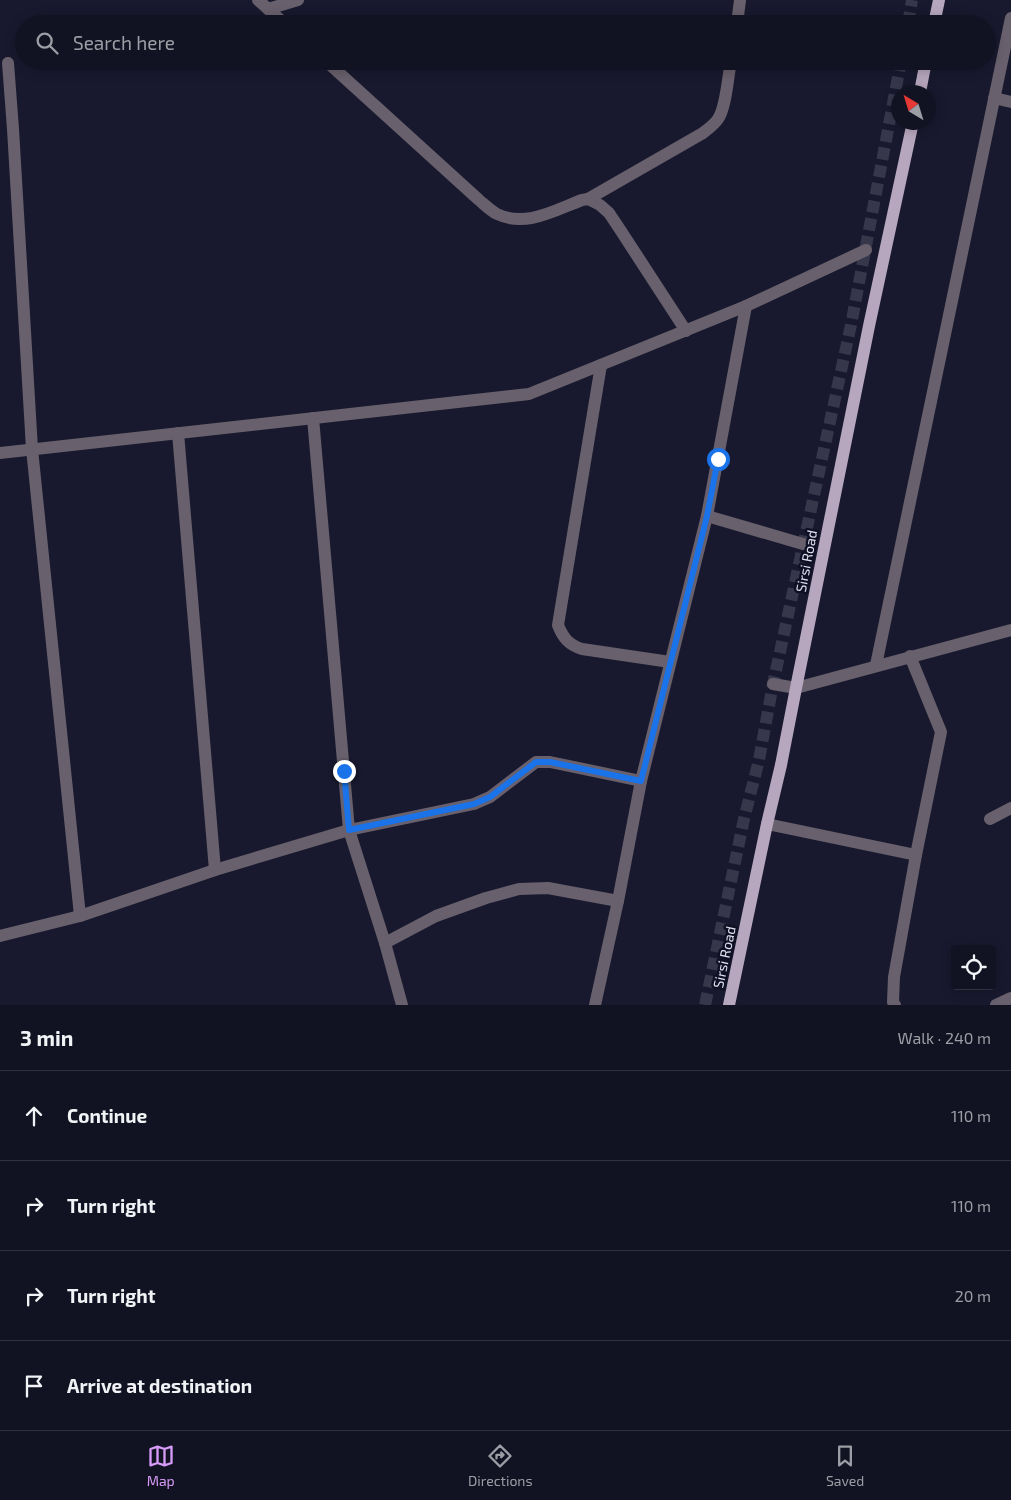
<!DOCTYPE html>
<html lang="en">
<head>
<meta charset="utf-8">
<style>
  :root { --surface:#121322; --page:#1f202f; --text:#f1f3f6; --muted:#9c9ea5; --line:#313240; --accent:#d79bf9 }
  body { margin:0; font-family:"Exo 2",sans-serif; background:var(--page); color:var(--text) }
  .controls { position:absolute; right:15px; bottom:15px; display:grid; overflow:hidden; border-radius:5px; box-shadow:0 2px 12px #0003 }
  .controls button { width:45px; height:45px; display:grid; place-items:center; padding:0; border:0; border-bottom:1px solid var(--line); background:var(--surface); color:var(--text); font:25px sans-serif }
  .compass { position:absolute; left:891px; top:85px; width:45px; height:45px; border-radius:50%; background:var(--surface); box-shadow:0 2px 12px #0003; rotate:322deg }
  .stop { position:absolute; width:15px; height:15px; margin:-11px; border:4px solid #1a73e8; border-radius:50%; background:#fff }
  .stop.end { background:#1a73e8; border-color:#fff; box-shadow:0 1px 5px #0008 }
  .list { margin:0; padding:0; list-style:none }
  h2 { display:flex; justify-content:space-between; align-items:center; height:65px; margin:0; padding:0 20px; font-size:21px }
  h2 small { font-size:16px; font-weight:400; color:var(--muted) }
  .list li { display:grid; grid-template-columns:32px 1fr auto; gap:15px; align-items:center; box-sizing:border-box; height:90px; padding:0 20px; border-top:1px solid var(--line) }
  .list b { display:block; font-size:19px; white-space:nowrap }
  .list em { font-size:16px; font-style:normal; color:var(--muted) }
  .icon { flex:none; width:28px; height:28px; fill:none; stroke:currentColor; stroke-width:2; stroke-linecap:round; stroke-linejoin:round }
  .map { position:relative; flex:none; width:1011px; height:1005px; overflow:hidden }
  .search { position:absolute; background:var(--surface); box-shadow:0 2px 12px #0003; left:15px; right:15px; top:15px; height:55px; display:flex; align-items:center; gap:12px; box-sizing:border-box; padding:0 18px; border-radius:28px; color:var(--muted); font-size:19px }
  .sheet { height:425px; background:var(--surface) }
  nav { display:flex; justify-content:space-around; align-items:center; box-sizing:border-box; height:70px; border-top:1px solid var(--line); background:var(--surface); font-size:14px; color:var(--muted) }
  nav a { display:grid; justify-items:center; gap:2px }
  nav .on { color:var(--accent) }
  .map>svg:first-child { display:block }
</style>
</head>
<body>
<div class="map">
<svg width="1011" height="1005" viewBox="0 0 1011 1005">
  <rect width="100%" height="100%" fill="#18192e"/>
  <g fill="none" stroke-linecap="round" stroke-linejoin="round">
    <g stroke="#36374b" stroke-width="12" stroke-dasharray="12 6" stroke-linecap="butt">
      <polyline points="908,24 912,0"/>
      <polyline points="705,1005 744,819 759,760 773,684 851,325 901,61"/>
    </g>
    <g stroke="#68606c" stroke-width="12">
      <polyline points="258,0 285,24"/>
      <polyline points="268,9 298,0"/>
      <polyline points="737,24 740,0"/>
      <path d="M326,61l153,139c6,5 12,11 18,14 29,14 58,-4 85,-14l6,-1 12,6 9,8 12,18 65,100"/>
      <polyline points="8,63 13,129 32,449 80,916"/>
      <polyline points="994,98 1011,102"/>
      <path d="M588,199l115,-66c5,-4 11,-8 15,-14 8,-11 10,-43 13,-58"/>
      <path d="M601,365l-43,260c5,13 11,20 24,24l88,13"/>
      <polyline points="313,418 349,830 385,943 402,1005"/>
      <polyline points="178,433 215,870"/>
      <polyline points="0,453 529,394 746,306 866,250"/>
      <polyline points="707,516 803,544"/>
      <polyline points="876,665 1011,18"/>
      <polyline points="773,684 796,688 1011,630"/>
      <polyline points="990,819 1011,808"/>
      <polyline points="767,824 916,855 941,732 910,656"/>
      <polyline points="0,936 80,916 215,870 349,830 474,804 490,797 536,762 550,762 641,781"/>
      <polyline points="385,943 436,916 486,898 519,889 548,888 618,901"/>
      <polyline points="595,1005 618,901 641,781 707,516 746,306"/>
      <polyline points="895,1005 893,1002 894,977 916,855"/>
      <polyline points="996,1005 1011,998"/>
    </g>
    <g stroke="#b7a7be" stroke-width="12">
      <polyline points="934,24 939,0"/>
      <polyline points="920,92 926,61"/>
      <polyline points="729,1005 767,824 781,765 796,688 869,326 913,122"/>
    </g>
  </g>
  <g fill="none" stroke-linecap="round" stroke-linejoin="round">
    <polyline stroke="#1a73e8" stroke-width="6" points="344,771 349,830 474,804 490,797 536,762 550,762 641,781 707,516 718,459"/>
  </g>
  <g text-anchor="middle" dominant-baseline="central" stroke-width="5" stroke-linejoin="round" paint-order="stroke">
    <g font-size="14" fill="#dee0ee" stroke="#0f1024">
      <text transform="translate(806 561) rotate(-79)">Sirsi Road</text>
      <text transform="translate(724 957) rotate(-78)">Sirsi Road</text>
    </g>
  </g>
</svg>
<div class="controls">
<button><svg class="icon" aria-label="locate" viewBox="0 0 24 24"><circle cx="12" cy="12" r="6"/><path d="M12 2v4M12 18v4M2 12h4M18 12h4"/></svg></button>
</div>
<svg class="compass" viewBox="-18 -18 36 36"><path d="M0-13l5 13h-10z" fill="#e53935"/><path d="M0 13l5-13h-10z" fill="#9c9ea5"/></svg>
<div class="stop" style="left:718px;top:459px"></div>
<div class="stop end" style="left:344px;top:771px"></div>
<div class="search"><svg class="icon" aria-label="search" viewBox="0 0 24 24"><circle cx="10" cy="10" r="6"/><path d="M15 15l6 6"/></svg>Search here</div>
</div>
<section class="sheet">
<h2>3 min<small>Walk · 240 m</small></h2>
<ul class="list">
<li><svg class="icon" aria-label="ahead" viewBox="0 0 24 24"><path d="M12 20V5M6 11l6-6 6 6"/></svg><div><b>Continue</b></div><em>110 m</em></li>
<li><svg class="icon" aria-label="right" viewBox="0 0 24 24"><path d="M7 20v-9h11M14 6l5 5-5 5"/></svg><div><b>Turn right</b></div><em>110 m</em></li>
<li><svg class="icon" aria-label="right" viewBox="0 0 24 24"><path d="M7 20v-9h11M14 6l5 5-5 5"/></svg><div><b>Turn right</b></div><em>20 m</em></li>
<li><svg class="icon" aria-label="arrive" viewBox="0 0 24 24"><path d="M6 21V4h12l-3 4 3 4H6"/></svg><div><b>Arrive at destination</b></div></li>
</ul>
</section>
<nav>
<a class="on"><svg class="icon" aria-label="map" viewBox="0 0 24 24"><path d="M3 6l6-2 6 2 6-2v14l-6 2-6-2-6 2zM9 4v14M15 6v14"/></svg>Map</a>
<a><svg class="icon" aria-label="directions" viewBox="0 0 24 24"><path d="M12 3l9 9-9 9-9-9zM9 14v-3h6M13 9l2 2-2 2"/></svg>Directions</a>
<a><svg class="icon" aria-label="saved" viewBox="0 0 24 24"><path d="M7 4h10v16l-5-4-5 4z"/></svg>Saved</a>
</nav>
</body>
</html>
